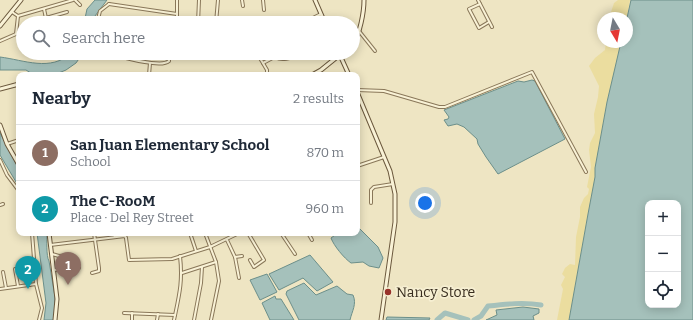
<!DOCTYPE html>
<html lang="en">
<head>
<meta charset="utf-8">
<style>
  :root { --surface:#fff; --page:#f6f6f7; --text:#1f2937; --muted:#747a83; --line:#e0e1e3; --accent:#983229 }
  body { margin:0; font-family:Bitter,serif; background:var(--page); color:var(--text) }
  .controls { position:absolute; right:12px; bottom:12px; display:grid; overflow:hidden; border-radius:8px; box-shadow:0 2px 10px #0003 }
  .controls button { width:36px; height:36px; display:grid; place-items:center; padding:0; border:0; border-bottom:1px solid var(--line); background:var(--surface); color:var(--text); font:20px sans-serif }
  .compass { position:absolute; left:597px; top:12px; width:36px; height:36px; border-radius:50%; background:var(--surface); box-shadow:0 2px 10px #0003; rotate:170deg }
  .you { position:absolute; left:425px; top:203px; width:14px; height:14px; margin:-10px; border:3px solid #fff; border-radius:50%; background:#1a73e8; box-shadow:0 0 0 6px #1a73e833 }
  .badge { display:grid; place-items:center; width:26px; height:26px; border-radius:50%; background:var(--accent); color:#fff; font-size:13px; font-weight:700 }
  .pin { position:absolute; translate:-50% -33px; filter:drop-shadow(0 1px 2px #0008) }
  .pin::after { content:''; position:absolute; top:21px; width:14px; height:12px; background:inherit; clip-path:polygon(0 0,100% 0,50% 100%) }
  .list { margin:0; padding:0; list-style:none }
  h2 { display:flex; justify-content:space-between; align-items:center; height:52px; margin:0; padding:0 16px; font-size:17px }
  h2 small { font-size:13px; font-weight:400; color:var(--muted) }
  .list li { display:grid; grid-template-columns:26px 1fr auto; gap:12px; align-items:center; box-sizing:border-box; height:56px; padding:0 16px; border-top:1px solid var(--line) }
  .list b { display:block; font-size:15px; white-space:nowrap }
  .list p { margin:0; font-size:13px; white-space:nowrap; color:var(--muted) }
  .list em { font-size:13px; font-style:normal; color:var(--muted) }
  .icon { flex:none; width:22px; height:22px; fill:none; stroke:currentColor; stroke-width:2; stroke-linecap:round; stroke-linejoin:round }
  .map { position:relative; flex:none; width:693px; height:320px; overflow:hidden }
  .search { position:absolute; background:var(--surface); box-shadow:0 2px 10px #0003; left:16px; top:16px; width:344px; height:44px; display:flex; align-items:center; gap:10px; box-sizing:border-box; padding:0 14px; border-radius:22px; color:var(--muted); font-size:15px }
  .panel { position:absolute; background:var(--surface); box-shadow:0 2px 10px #0003; left:16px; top:72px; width:344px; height:164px; border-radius:8px }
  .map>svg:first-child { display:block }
</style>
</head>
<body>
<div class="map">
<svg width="693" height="320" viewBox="0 0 693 320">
  <rect width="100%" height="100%" fill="#eee5c3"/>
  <g fill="#ebdd9f">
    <polygon points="618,0 630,0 627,18 609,18 614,3"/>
    <polygon points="606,42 621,42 607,102 595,168 595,177 588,214 569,320 557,320 563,289 561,285 565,277 562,274 565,268 570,264 575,265 576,237 580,217 580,207 584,198 588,194 589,189 587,187 591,167 589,150 590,143 595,133 594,114 598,97 599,86 589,66 595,58 605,50"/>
  </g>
  <g fill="#a5c1bb" stroke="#6c8f8a" fill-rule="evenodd">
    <polygon points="95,0 107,0 95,16 94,23 84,23 87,9"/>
    <path d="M631,0h62v320h-124l19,-106 7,-37v-9l12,-66 14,-60h6v-24zM648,203h30v102h-30z"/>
    <path d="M71,53h12l-7,10 -10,7 -10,4 -22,1 -8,-5h-26v-13c24,3 51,15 71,-4z"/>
    <polygon points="532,80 535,81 565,139 498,174 486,157 478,144 477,139 464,127 457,124 448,126 444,120 448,119 449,117 444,110 518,81 524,82"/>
    <polygon points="0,133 19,169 19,187 0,155"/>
    <path d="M357,226l21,21 5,11 -4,10 -10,-2 -6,-4 -12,1c-7,-5 -17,-17 -20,-25l7,-5h19z"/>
    <path d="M37,233h10c0,7 -1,23 2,28l6,36 -1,23h-10l2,-17z"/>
    <polygon points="310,255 333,282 317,291 303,278 279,290 269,274"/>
    <polygon points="267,274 277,292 260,300 250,280"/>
    <path d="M304,283l12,12 21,-9 10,8 6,1c4,9 -1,16 -3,25h-51l-13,-26 1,-3z"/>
    <polygon points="275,296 276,299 281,299 294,320 270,320 262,303"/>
    <polygon points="523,307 539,309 539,313 533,316 534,320 486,320 497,315 496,310"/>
    <polygon points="387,317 430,318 429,320 386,320"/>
  </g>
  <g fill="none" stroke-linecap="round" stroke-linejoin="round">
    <g stroke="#a5c1bb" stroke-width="5">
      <polyline points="437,320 445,313 468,320"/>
      <path d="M474,320l7,-4 7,-10c18,-2 36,-4 53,-1"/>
    </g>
    <defs>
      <g id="street">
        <polyline points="75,0 80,5"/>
        <polyline points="242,0 243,6"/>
        <polyline points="263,0 264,10"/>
        <polyline points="478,0 492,27"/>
        <polyline points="109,4 177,14"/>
        <polyline points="480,4 469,9 479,28 489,22"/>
        <polyline points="44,9 47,23"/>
        <polyline points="12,12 18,16 73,0"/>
        <polyline points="46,18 67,12"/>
        <polyline points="97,23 100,11 109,4"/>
        <polyline points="177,23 177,0"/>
        <polyline points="198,23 199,0"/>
        <polyline points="216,23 218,0"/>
        <polyline points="237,23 239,20 261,20 264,23"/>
        <polyline points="303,23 321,14"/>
        <polyline points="359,31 375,51"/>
        <polyline points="0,41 16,34 18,16"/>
        <polyline points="64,53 64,55"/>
        <path d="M107,53c12,3 54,16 62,8v-8"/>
        <polyline points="257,53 267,70 267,75"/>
        <path d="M275,57c7,4 16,2 22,-4"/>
        <polyline points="263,63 282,53"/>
        <polyline points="149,75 150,63"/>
        <polyline points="357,90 384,91 439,107 445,107 532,72 586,172"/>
        <polyline points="7,144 19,140"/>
        <polyline points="0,160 7,175 19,191"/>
        <polyline points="357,161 358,165"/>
        <polyline points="357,166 384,157"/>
        <polyline points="371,203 371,190 374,187 393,184"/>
        <polyline points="0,205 3,204"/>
        <polyline points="32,233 36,284 42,308 39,320"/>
        <polyline points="114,233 115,237"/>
        <polyline points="190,233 196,251"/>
        <polyline points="205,233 216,262 219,281 211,320"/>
        <polyline points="248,233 264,260 254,267 250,260"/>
        <polyline points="281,233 295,254"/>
        <polyline points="308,233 312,240"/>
        <polyline points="227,240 235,257 239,278"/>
        <polyline points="50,245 125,236 126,238 129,260 172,259 210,247 239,233"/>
        <polyline points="52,254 59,256 69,255"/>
        <polyline points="235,257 242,256"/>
        <polyline points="26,266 30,285"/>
        <polyline points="15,269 18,286"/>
        <polyline points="53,270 79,268"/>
        <polyline points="3,272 6,288"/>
        <polyline points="92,273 99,271 99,268 94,233"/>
        <polyline points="182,273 216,262"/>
        <polyline points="0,289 36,284"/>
        <polyline points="124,313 175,315"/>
        <polyline points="132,320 132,313"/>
        <polyline points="157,320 158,314"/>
        <path d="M174,320c5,-24 9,-38 6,-64"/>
        <polyline points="194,320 201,283 202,267"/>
      </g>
      <g id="secondary">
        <polyline points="315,0 325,23"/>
        <polyline points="0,26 21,0"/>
        <path d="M353,44c7,-10 11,-32 11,-44"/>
        <polyline points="339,53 349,75"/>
        <polyline points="312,75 321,70 342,53"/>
        <polyline points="0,89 19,84"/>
        <polyline points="357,92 390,171 395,194 395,222 381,320"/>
        <polyline points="0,125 7,144 19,165"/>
        <polyline points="49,233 57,299 55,320"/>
      </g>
    </defs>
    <use href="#street" stroke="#897759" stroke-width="4"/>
    <use href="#secondary" stroke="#6b583d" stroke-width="5"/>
    <use href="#street" stroke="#f9f2d6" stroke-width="2"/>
    <use href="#secondary" stroke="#f9f2d6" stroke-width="3"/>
  </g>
  <circle fill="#983229" stroke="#f6efd2" stroke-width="1.5" cx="388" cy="292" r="4"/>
  <g text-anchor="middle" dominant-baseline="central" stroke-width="3.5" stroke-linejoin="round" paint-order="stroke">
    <g font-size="14" fill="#382d1e" stroke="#f6efd2" text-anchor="start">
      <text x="396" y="292">Nancy Store</text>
    </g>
  </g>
</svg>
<div class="controls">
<button>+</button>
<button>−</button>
<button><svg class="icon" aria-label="locate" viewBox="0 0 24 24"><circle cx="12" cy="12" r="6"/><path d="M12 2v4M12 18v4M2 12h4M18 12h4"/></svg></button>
</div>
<svg class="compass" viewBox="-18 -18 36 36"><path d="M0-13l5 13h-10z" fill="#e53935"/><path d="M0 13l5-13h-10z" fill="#747a83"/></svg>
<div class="you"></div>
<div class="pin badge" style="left:68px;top:285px;background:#8d6e63">1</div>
<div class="pin badge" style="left:28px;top:289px;background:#0f9aa8">2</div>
<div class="search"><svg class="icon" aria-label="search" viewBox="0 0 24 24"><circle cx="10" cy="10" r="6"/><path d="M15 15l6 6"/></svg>Search here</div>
<section class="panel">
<h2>Nearby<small>2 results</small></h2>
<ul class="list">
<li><span class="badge" style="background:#8d6e63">1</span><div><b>San Juan Elementary School</b><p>School</p></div><em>870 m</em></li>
<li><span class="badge" style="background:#0f9aa8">2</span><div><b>The C-RooM</b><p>Place · Del Rey Street</p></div><em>960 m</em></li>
</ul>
</section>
</div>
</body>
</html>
